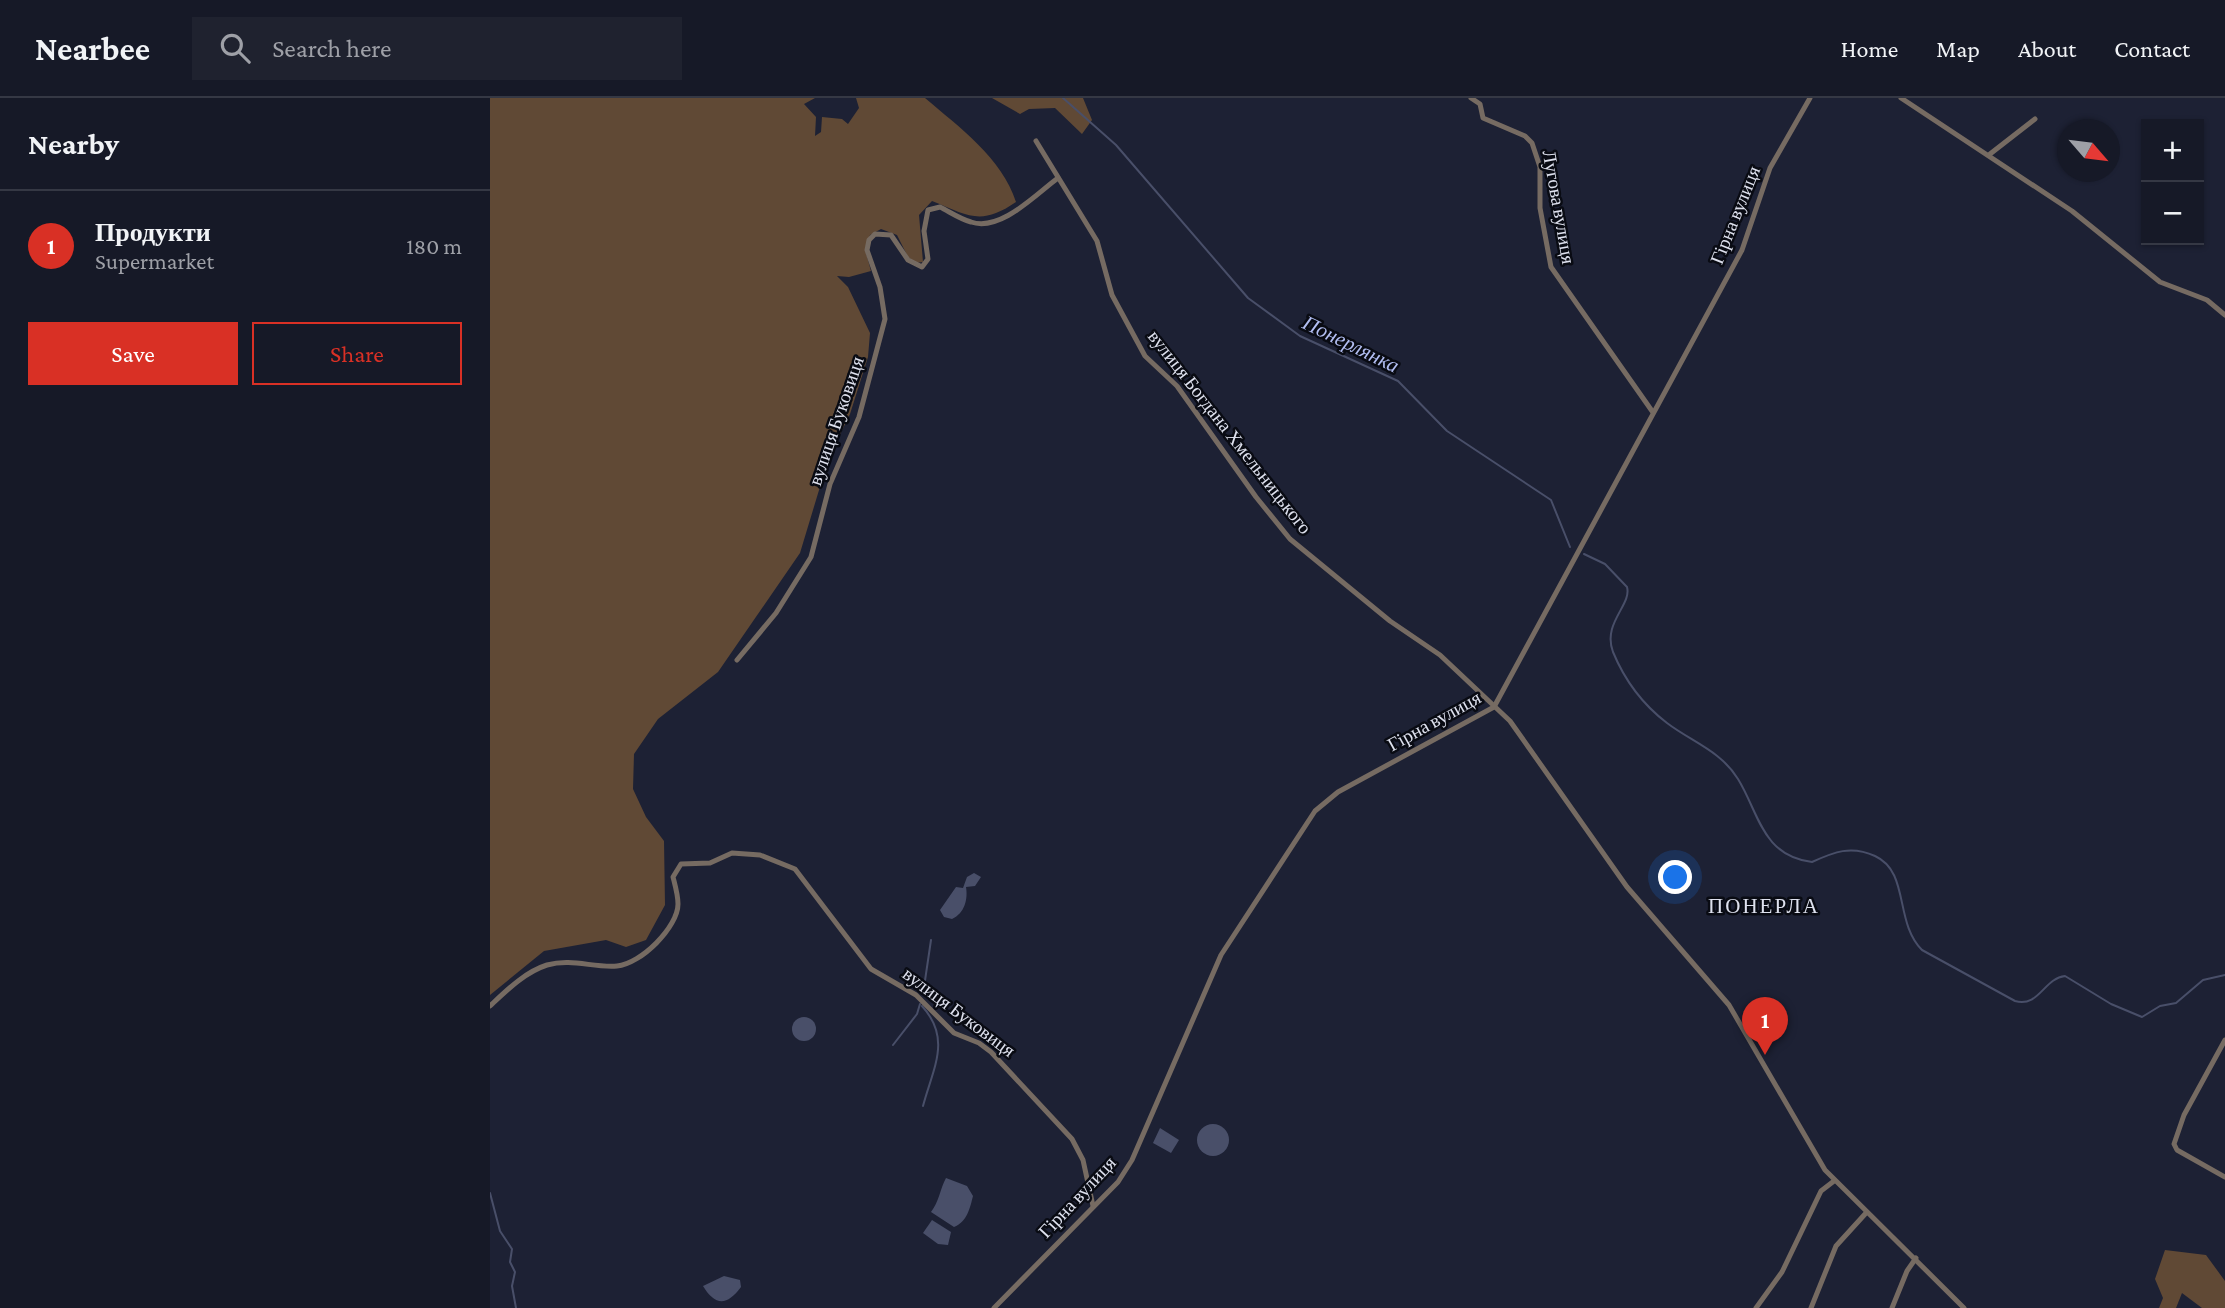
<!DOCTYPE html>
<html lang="en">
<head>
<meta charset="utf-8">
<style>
  :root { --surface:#161927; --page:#1f222f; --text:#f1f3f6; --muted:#9ea0a7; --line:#353844; --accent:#d93025 }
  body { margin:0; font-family:"Crimson Pro",serif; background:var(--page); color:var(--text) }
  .controls { position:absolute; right:21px; top:21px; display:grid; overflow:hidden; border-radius:0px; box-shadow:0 2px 5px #0004 }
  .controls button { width:63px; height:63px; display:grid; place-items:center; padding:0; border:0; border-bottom:2px solid var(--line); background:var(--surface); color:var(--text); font:35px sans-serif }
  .compass { position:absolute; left:1567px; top:21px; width:63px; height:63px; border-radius:50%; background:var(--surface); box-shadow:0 2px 5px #0004; rotate:118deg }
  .you { position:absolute; left:1186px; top:780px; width:24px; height:24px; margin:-18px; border:5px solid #fff; border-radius:50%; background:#1a73e8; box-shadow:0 0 0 10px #1a73e833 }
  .badge { display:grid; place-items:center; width:46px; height:46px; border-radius:50%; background:var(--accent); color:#fff; font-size:23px; font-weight:700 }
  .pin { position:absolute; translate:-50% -58px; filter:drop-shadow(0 2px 4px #0008) }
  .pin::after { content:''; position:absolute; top:37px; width:24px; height:21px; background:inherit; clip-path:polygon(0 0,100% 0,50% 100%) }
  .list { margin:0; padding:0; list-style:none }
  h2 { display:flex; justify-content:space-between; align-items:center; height:91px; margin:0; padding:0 28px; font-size:30px }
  h2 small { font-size:23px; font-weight:400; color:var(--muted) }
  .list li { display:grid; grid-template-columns:46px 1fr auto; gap:21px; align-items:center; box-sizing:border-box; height:112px; padding:0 28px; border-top:2px solid var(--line) }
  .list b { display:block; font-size:26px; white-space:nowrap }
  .list p { margin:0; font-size:23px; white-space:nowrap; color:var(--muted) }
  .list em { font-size:23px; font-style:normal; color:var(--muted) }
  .actions { display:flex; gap:14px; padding:21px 28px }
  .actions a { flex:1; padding:16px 0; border:2px solid var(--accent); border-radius:0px; text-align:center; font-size:24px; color:var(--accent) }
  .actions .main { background:var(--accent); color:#fff }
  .icon { flex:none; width:38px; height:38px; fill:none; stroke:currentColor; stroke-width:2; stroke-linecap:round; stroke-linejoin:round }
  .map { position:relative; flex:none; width:1735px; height:1210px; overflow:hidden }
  header { display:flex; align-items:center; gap:42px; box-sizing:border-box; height:98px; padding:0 35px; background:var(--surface); border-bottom:2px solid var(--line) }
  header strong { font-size:33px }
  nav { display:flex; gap:38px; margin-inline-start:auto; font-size:24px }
  .search { width:490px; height:63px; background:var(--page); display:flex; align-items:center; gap:18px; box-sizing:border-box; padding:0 24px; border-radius:0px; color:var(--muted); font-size:26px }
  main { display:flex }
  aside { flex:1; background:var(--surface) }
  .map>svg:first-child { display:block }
</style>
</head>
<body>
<header>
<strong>Nearbee</strong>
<div class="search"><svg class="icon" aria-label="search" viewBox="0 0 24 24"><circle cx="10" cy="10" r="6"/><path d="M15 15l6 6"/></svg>Search here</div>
<nav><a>Home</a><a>Map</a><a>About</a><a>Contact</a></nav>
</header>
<main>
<aside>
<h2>Nearby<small></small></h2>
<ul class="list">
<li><span class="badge">1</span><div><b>Продукти</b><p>Supermarket</p></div><em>180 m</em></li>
</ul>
<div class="actions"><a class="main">Save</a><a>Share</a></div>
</aside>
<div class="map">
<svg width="1735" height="1210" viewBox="0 0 1735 1210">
  <rect width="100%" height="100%" fill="#1d2134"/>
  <g fill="#604935">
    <path d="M0,0h325l-11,6 12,13 -1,19 6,-4 1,-15 20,2 6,5 11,-16 -3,-10h69c35,30 76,59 91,104 -35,24 -47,14 -84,-1l-13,14 4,47 -7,1 -8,-6 -11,-22 -16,-6 -11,6 -5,14 6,22 -22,6 -12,-1 11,11 22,46 -2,24 -18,57 -21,43 -29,96 -82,119 -60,47 -24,35 -1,35 13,28 18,24 1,64 -19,35 -20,7 -20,-7 -62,11 -54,44z"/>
    <polygon points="502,0 593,0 602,22 592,36 565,10 539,11 530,16"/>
    <polygon points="1675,1152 1716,1157 1735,1183 1735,1210 1712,1210 1692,1195 1686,1210 1669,1210 1673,1200 1665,1181"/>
  </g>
  <g fill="#494f69">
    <path d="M484,775l7,4 -6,9 -9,1c2,12 -1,26 -14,32l-8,-2 -4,-7 16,-23 7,1 4,-11z"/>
    <circle cx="314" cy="931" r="12"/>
    <circle cx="723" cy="1042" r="16"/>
    <polygon points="670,1030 689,1042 681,1055 663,1045"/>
    <path d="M456,1080l21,8 6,10c-3,12 -6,26 -19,31l-23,-15c8,-10 9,-23 15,-34z"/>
    <polygon points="442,1122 461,1134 458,1147 448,1146 433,1135"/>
    <path d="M234,1178l16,4 1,7c-14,19 -26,19 -38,-1z"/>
  </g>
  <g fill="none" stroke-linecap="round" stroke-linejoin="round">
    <g stroke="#494f69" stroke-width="2">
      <polyline points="573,0 626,47 758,200 810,238 908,283 957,333 1061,402 1080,449"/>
      <path d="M1094,456l21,10 22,23c5,18 -25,36 -14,65 12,29 29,52 54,71 25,19 54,28 71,56 21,34 24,77 74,83 22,-10 39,-17 63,-6 35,16 19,66 47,94l93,51c24,7 29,-23 50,-25l46,28 31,13 18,-11 16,-3 27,-23 22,-5"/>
      <polyline points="433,896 441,842"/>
      <path d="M432,908c30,33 11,62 1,100"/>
      <polyline points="403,947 427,916 430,906"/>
      <polyline points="0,1095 10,1133 22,1151 20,1164 25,1174 22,1188 26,1210"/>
    </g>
    <g stroke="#766b62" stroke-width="5">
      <polyline points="981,0 990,6 993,20 1035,38 1042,45 1050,69 1050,110 1061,169 1162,313"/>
      <polyline points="1411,0 1582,113 1670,184 1717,202 1735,217"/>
      <polyline points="546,43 607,143 622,197 655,258 687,288 766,399 800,441 900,523 950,557 1020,623 1137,789 1239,907 1335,1072 1474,1210"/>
      <polyline points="1500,56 1545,21"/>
      <path d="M247,562l39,-47 35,-56 19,-73 29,-67 26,-98 -5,-32 -13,-37 2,-10 6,-6 16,1 17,25 14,7 6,-8 -4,-28 4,-21 12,-3c10,5 20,12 31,15 30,10 65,-28 87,-44"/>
      <path d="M0,908c17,-16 35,-34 57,-41 25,-7 46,3 70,1 24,-2 61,-39 61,-62 0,-9 -3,-19 -5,-27l8,-13 29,-1 22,-10 28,2 35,14 76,100 45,26 38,38 25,10 12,9 81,87 11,21 10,46"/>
      <polyline points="1735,942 1694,1017 1684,1046 1687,1052 1735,1079"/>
      <polyline points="504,1210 628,1084 642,1062 731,857 825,713 848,694 1004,609 1252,152 1280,70 1320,0"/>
      <polyline points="1266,1210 1292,1174 1331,1093 1344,1083"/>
      <polyline points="1321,1210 1346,1148 1376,1115"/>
      <polyline points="1402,1210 1417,1173 1426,1160"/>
    </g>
  </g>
  <g text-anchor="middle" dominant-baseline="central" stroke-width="5" stroke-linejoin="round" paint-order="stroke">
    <g font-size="19" fill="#dee1ee" stroke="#090b13">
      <text transform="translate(1069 109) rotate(80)">Лугова вулиця</text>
      <text transform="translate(1245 117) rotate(-68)">Гірна вулиця</text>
      <text transform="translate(346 323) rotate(-71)">вулиця Буковиця</text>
      <text transform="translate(740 334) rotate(52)">вулиця Богдана Хмельницького</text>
      <text transform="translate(944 623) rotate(-29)">Гірна вулиця</text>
      <text transform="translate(469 914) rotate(37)">вулиця Буковиця</text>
      <text transform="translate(587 1099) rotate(-47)">Гірна вулиця</text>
    </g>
    <g font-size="21" font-style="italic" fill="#b1bdf1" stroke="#090b13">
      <text transform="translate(861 246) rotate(26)">Понерлянка</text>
    </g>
    <g font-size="21" letter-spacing="2" fill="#dee1ee" stroke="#090b13">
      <text x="1274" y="808">ПОНЕРЛА</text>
    </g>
  </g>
</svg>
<div class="controls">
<button>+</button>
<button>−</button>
</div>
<svg class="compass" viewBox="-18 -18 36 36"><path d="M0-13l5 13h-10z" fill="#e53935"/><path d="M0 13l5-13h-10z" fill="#9ea0a7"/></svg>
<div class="you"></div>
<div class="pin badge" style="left:1275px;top:957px">1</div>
</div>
</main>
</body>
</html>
